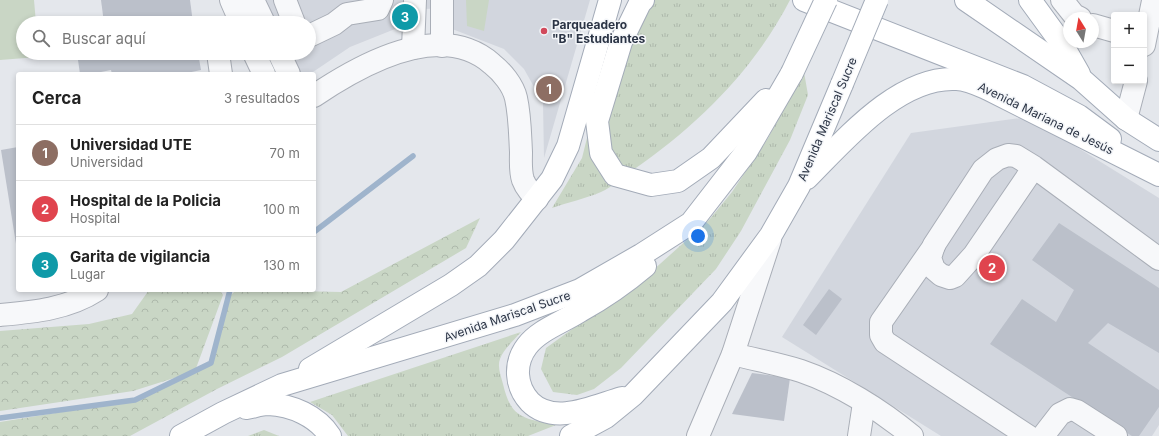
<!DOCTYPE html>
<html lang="es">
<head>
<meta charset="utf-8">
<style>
  :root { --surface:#fff; --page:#f2f2f2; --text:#222; --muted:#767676; --line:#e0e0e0; --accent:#d1495b }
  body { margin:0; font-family:Inter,sans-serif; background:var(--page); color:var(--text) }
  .controls { position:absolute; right:12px; top:12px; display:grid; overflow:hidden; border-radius:4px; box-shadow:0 2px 6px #0003 }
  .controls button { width:36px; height:36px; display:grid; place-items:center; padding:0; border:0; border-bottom:1px solid var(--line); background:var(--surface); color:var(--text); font:20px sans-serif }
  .compass { position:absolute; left:1063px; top:12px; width:36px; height:36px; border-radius:50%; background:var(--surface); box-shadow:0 2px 6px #0003; rotate:349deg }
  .you { position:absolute; left:698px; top:236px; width:14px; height:14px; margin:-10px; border:3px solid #fff; border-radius:50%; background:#1a73e8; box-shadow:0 0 0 6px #1a73e833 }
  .badge { display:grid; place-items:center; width:26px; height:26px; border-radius:50%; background:var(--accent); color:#fff; font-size:13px; font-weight:700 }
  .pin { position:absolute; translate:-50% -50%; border:2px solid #fff; box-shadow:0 1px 4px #0006 }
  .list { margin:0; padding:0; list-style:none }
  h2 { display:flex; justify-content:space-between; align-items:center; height:52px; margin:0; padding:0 16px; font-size:17px }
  h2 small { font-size:13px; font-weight:400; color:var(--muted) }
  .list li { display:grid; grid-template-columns:26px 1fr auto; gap:12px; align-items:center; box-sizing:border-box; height:56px; padding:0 16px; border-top:1px solid var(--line) }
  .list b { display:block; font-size:15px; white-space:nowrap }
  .list p { margin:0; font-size:13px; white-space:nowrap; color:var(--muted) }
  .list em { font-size:13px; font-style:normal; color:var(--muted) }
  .icon { flex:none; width:22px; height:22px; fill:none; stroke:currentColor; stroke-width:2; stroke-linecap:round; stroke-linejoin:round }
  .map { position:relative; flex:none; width:1159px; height:436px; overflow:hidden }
  .search { position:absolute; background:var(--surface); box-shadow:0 2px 6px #0003; left:16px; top:16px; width:300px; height:44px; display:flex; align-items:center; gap:10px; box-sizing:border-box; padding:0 14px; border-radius:22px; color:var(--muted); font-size:15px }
  .panel { position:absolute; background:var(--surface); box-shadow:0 2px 6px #0003; left:16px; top:72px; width:300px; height:220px; border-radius:4px }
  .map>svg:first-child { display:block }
</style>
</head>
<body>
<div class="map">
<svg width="1159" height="436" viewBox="0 0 1159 436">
  <defs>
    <pattern id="forest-crowns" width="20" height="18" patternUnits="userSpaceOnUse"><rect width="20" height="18" fill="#c9d6c5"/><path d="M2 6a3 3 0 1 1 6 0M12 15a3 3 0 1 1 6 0" fill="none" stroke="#adb8ab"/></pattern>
    <pattern id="park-tufts" width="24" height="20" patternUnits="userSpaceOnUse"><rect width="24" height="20" fill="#c9d6c5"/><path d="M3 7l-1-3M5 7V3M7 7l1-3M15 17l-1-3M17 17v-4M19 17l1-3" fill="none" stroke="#adb8ab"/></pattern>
  </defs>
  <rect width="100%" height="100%" fill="#e4e7ec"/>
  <g fill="#d2d6de">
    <polygon points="234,0 590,0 544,158 543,103 524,69 504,49 447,27 445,8 424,9 410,23 350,47 310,74 267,74 258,53 309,53 309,23 245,23"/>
    <polygon points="1028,117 1159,198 1159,425 1152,436 941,436 782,337 911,133"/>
  </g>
  <g fill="#c9d6c5">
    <polygon points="0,0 34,0 36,23 23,23 23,53 38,53 38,57 0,60"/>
    <polygon points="466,0 489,0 484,31 467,26"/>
  </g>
  <polygon fill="url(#forest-crowns)" points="480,218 466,248 282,357 217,389 130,436 0,436 0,422 135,400 190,373 133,391 0,411 0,331 89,324 132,314 149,290 220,290 223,295 195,371 211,363 229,297 236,290 341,292"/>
  <g fill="url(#park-tufts)">
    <path d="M634,0h156c-36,70 -93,126 -157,170 -10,7 -21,17 -32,22 -16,7 -33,10 -49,16l30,-50 9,-36z"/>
    <polygon points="804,72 808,95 790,140 741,231 716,269 621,368 594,389 577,395 553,392 541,369 546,348 651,272 709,220 732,192 768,138"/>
    <path d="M521,332c-7,8 -18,18 -21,27 -3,8 1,17 3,25 8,35 21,34 53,41l-28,11h-180l-16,-21 -22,-13z"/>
    <polygon points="264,430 279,436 248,436"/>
  </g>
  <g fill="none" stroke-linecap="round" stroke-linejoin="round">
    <g stroke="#9fb4cc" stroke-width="5.5">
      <polyline points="314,232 413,156"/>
      <polyline points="0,418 135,400 211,363 230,290"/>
    </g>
  </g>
  <g fill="#bbc0ca">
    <polygon points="101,0 190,0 193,23 104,23"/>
    <polygon points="77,53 198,53 201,70 182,74 112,74 111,70 91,74 80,74"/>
    <polygon points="18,147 18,250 17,250 1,150"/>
    <polygon points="1059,223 1159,288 1159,353 1108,323 1088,343 1159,390 1159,407 1139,436 1132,436 990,344 1022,299 1056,322 1074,290 1032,260"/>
    <polygon points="829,289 842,299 816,335 803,325"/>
    <polygon points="752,373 790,378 784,421 732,414"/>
  </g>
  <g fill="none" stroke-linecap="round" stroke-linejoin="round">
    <defs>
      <g id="minor">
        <polyline points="231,0 241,23"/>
        <polyline points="253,0 264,23"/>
        <polyline points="285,0 294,23"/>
        <polyline points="442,0 442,46"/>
        <polyline points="1062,0 1074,15 1080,18"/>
        <polyline points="1093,25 1114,31"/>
        <polyline points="309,36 334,24 347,14 378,9 382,0"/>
        <polyline points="1144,45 1153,1"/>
        <polyline points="413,48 415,0"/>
        <polyline points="218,53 221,74"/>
        <polyline points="254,53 264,74"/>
        <polyline points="279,53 289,74"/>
        <path d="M314,96c46,-31 127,-77 178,-32 10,8 21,21 24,34 4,18 4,36 5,54 0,9 -1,19 2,28 3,8 8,13 14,19"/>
        <polyline points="1126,119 1136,81"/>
        <polyline points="1034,167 974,255 955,276 950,278 941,275 934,269 930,258 934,245 983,170 997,159 1008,155 1016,156 1034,167 1159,259"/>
        <polyline points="934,246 881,322 881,335 885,342 1028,436"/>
        <path d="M0,315c33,-3 68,-6 97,-25"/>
        <path d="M733,354c23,6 46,10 68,17 38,13 80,39 111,65"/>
        <polyline points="698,436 733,354 770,240"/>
        <polyline points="859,436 864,403"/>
        <polyline points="1043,436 1060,414 1070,409 1077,411 1116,436"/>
      </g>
      <g id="major">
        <polyline points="643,0 640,3 621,42 597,121 601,153 615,175 651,185 678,181 711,158 766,100"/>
        <polyline points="804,0 1023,86 1079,116 1110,139"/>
        <polyline points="966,0 1081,79 1126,119 1159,140"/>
        <polyline points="1030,0 1062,44 1079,74"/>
        <path d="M807,178c37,-37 91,-102 149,-99 11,0 21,5 32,10l171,86"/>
        <polyline points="310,369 451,285 478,266 504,240 552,179 568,146 610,0"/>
        <path d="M622,398c-28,8 -68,28 -92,4 -15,-16 -16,-39 -3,-56 12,-16 36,-24 53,-35 23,-13 45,-28 65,-45"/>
        <path d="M246,408c7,-1 15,-4 22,-4 24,1 49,12 62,32"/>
        <polyline points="181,436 223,413 282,385 515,315 580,290 641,255 691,223 746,152 792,73"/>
        <polyline points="571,436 606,417 633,395 722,302 771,235 799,186 842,84"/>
      </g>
    </defs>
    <use href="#minor" stroke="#a9aeb7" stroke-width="24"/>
    <use href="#major" stroke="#a3abb8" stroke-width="24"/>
    <use href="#minor" stroke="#f7f8fa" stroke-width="22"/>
    <use href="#major" stroke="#fff" stroke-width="22"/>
    <defs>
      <g id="major-bridge">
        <polyline points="792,73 826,0"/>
        <polyline points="842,84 877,0"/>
      </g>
    </defs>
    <use href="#major-bridge" stroke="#a3abb8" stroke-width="24" stroke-linecap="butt"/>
    <use href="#major-bridge" stroke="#fff" stroke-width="22"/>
  </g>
  <circle fill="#d1495b" stroke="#f4f6f9" stroke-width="1.5" cx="544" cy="31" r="4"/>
  <g text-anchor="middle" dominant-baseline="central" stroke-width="3" stroke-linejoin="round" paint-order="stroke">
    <g font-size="12" font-weight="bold" fill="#2b3445" stroke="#f4f6f9" text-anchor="start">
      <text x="552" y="24">Parqueadero<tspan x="552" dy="14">"B" Estudiantes</tspan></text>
    </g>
    <g font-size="12" fill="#2b3445" stroke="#f4f6f9">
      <text transform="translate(1046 118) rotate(26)">Avenida Mariana de Jesús</text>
      <text transform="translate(827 119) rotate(-67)">Avenida Mariscal Sucre</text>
      <text transform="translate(507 316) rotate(-19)">Avenida Mariscal Sucre</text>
    </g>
  </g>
</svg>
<div class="controls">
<button>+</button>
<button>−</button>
</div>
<svg class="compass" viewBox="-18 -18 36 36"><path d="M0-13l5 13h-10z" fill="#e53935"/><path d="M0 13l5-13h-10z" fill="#767676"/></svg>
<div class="you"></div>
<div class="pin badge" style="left:549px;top:89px;background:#8d6e63">1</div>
<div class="pin badge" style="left:992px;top:268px;background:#e0444e">2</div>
<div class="pin badge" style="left:405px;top:17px;background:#0f9aa8">3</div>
<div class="search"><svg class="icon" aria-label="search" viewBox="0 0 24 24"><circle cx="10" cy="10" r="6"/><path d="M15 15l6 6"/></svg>Buscar aquí</div>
<section class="panel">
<h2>Cerca<small>3 resultados</small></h2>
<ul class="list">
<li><span class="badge" style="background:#8d6e63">1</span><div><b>Universidad UTE</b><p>Universidad</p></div><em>70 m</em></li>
<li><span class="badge" style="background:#e0444e">2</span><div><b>Hospital de la Policia</b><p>Hospital</p></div><em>100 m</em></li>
<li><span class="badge" style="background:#0f9aa8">3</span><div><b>Garita de vigilancia</b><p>Lugar</p></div><em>130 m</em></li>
</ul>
</section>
</div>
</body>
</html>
